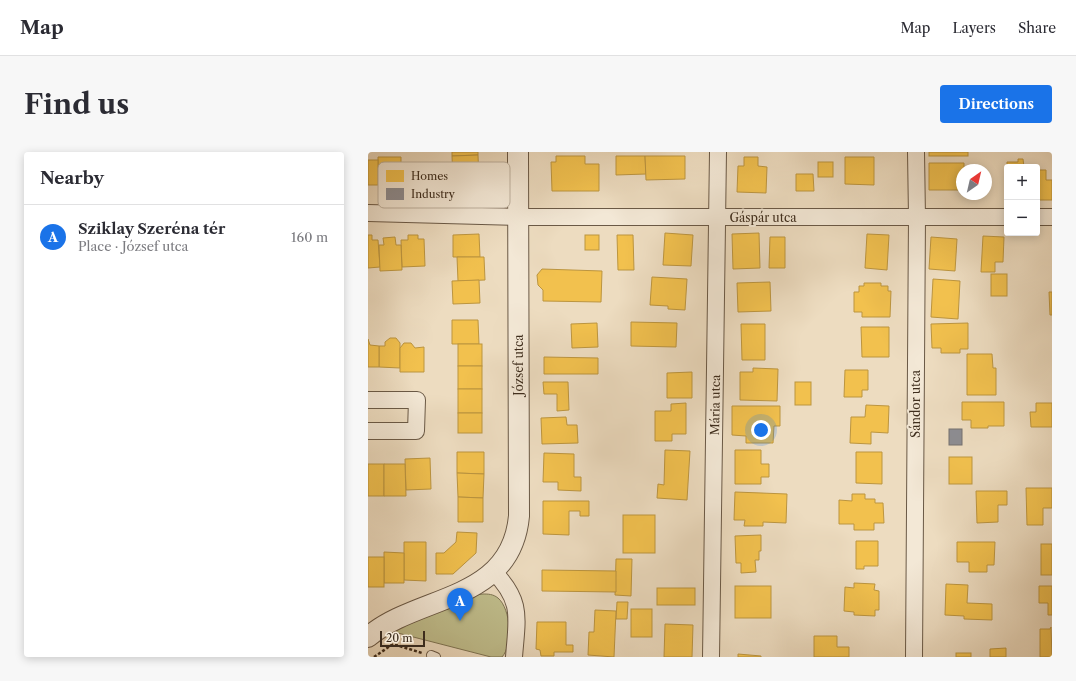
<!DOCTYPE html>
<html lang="en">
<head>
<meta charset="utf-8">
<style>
  :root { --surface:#fff; --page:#f7f7f7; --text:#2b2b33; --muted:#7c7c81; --line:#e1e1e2; --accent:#1a73e8 }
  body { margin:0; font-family:"Libre Caslon Text",serif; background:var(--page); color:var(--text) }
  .controls { position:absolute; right:12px; top:12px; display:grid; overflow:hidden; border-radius:4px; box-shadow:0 2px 10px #0003 }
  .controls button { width:36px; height:36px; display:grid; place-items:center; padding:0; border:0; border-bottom:1px solid var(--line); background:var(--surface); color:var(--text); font:20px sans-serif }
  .compass { position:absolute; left:588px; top:12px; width:36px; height:36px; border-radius:50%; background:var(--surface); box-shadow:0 2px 10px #0003; rotate:34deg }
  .scale { position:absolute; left:12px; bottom:10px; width:45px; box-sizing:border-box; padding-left:4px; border:2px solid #3e2d1d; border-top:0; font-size:11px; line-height:14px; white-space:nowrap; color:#3e2d1d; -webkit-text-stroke:3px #f3e8d6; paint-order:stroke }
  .you { position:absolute; left:393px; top:278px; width:14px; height:14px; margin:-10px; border:3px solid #fff; border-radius:50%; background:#1a73e8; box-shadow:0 0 0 6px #1a73e833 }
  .badge { display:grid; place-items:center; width:26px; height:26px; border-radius:50%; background:var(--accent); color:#fff; font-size:13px; font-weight:700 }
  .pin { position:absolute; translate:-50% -33px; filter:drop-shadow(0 1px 2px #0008) }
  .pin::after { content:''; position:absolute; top:21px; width:14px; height:12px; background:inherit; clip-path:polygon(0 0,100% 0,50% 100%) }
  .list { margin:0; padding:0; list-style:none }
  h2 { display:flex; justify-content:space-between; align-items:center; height:52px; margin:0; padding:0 16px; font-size:17px }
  h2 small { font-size:13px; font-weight:400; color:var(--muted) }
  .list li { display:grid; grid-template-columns:26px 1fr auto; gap:12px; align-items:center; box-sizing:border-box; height:64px; padding:0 16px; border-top:1px solid var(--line) }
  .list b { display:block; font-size:15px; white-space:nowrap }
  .list p { margin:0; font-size:13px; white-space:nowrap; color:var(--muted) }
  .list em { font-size:13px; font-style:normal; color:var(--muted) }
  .map { position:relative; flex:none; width:684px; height:505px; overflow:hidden; border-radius:4px }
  header { display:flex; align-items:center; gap:24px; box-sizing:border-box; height:56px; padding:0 20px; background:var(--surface); border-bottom:1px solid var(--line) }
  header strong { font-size:19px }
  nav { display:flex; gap:22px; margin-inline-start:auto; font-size:14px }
  .intro { display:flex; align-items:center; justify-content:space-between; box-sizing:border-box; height:96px; padding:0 24px }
  h1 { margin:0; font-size:28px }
  .button { padding:10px 18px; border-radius:4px; background:var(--accent); color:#fff; font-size:14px; font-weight:700 }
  main { display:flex; gap:24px; padding:0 24px }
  aside { flex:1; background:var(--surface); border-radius:4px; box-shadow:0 2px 10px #0003 }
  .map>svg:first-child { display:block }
</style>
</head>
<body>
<header>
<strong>Map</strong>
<nav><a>Map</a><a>Layers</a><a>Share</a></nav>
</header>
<div class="intro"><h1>Find us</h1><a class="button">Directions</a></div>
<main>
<aside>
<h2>Nearby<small></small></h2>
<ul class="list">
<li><span class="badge">A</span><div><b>Sziklay Szeréna tér</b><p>Place · József utca</p></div><em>160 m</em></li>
</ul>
</aside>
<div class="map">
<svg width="684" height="505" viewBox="0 0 684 505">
  <rect width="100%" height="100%" fill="#eddcc0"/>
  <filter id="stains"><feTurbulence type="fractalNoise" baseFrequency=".005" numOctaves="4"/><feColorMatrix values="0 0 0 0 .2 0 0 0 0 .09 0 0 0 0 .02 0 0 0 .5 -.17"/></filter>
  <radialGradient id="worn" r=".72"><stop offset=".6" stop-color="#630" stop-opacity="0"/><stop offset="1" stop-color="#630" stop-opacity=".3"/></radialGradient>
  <path fill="#c0be8d" stroke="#7f7655" d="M115,442c5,0 10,0 15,4 13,11 15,47 4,59h-11l-101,-26 85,-36z"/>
  <g fill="#f2c14e" stroke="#bc953f">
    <polygon points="84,0 110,0 110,3 84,4"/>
    <rect x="561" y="0" width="39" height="4"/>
    <polygon points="110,3 111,30 85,30 84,4"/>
    <polygon points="188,4 217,4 217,12 231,12 231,39 184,39 183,10 188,10"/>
    <polygon points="248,4 277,4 278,22 248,23"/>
    <polygon points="277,4 317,4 317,27 278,28"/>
    <polygon points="10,5 33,5 33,29 10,30"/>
    <polygon points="376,5 390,5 390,14 399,15 398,41 369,40 370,14 376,14"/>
    <polygon points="477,5 506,5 506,33 477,32"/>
    <polygon points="650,7 655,7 656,15 639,15 639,10 650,10"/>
    <rect x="0" y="8" width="10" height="25"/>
    <rect x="450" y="10" width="15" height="15"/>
    <polygon points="561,11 596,11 596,18 594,18 594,38 561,38"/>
    <polygon points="669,18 678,18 678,28 684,28 684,48 669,48"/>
    <polygon points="428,22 445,22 446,39 428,39"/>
    <polygon points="297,81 325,83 323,114 295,113"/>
    <polygon points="391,81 392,116 365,117 364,82"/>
    <polygon points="111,82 112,105 85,105 85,83"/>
    <polygon points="499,82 521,83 519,118 497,116"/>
    <polygon points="0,83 4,83 4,88 10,88 12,115 0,116"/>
    <polygon points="40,83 50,83 50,87 56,87 57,114 34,115 33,88 40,88"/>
    <rect x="217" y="83" width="14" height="15"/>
    <polygon points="249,83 265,83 266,118 250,118"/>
    <polygon points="615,84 636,85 635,110 627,110 627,120 613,120"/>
    <polygon points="27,85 28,93 33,93 34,118 12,119 11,93 16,93 15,86"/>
    <polygon points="402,85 417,85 417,116 401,116"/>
    <polygon points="563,85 589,87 587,119 561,117"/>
    <polygon points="89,105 116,105 117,128 90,129"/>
    <polygon points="174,117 234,119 233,150 175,149 175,138 170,133 169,123"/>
    <rect x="623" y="122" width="16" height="22"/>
    <polygon points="284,125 319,127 317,158 300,157 300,154 282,153"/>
    <polygon points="565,127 592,129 590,167 563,165"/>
    <polygon points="111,128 112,151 85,152 84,129"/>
    <polygon points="402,130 403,159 370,160 369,131"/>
    <polygon points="496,131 513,131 513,134 520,134 520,139 523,139 522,165 494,165 494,160 486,160 486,140 491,140 491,134 496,134"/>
    <polygon points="681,140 684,140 684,163 682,163"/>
    <polygon points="84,168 110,168 111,192 84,192"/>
    <polygon points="263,170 309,171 308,195 263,194"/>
    <polygon points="229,171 230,195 204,196 203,172"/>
    <polygon points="600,171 600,197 592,197 592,201 573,201 573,196 564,196 563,172"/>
    <polygon points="373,172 397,172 397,208 374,208"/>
    <polygon points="493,175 521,175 521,205 494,205"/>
    <polygon points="22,186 28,186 32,191 32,216 11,215 11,194 17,194 17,190"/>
    <polygon points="0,187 2,193 11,194 11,215 0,215"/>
    <polygon points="36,191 43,191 47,196 56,195 56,220 32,220 32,196"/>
    <rect x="90" y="192" width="24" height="22"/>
    <polygon points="599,202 624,202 625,216 628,216 628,243 599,243"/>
    <polygon points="176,205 230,206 230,222 176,222"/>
    <rect x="90" y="214" width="24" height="23"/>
    <polygon points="385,216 410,217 409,249 372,248 372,220 385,220"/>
    <polygon points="477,218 500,218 500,238 494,238 494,245 476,245"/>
    <polygon points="324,220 324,246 299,246 299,221"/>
    <polygon points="175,230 200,230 201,258 189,259 189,242 176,242"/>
    <rect x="427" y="230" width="16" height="23"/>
    <rect x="90" y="237" width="24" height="24"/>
    <polygon points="594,250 636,250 636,274 620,274 620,276 603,276 603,268 594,268"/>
    <polygon points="318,251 318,282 304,282 304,289 287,289 287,259 303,259 303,252"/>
    <polygon points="668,251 684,251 684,275 663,275 662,260 668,260"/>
    <polygon points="498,253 521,254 520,281 503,280 503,292 482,291 483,265 497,265"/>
    <polygon points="364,254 412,254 412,274 406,274 405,291 378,291 378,284 364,283"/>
    <rect x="90" y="261" width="24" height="20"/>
    <polygon points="198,265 199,273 209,273 210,291 174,292 173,266"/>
    <polygon points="297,298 322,299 319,348 289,346 290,332 296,333"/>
    <polygon points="367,298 393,298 393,312 401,312 401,325 393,325 393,332 367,332"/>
    <polygon points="89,300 116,300 116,322 89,321"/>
    <polygon points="488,300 514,300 514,332 488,331"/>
    <polygon points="176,301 206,302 206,325 213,325 213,339 190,338 190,330 175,330"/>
    <rect x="581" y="305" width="23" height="27"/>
    <polygon points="62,306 63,337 38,338 37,307"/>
    <rect x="0" y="312" width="16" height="32"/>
    <polygon points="16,312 37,312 38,344 16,344"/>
    <polygon points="89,321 116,322 115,346 90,345"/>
    <polygon points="658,336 684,336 684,356 675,356 675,373 659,373"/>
    <polygon points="608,339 639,339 639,353 630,353 630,370 609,371"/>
    <polygon points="367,340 419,342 418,371 395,370 395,374 376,374 377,368 366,368"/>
    <polygon points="484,342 497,342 497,347 507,347 507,351 515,351 516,371 506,371 506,378 486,378 486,372 471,372 471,348 484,349"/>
    <polygon points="90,345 115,346 115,370 90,370"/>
    <polygon points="175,349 221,349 221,364 212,364 212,359 201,359 201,383 175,382"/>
    <rect x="255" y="363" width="32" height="38"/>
    <polygon points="89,380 109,381 108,401 85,422 68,422 68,401 76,401 88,390"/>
    <polygon points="393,383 393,399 391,399 391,408 387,408 388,420 373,421 373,411 368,411 367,384"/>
    <polygon points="488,389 510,389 510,414 496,414 496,417 488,417"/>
    <polygon points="36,390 58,390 58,429 36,428"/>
    <polygon points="589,390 627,390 626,413 619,413 619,420 601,420 601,410 589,410"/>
    <rect x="673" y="392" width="11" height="31"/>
    <polygon points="16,400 36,401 36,431 16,431"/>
    <rect x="0" y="405" width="16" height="30"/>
    <polygon points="248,407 264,407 263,444 247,443"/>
    <polygon points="174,418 248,419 248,440 174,439"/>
    <polygon points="486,431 507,432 506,438 511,439 511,458 507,458 507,464 486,463 486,460 476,459 477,435 486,436"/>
    <polygon points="578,432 600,433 599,451 624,452 624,468 596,467 596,464 577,463"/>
    <rect x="367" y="434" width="36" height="32"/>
    <polygon points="671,434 684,434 684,463 680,463 680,451 671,451"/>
    <rect x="289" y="436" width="38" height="17"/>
    <polygon points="249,450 260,450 259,467 248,467"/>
    <rect x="263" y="457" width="21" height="28"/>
    <polygon points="227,458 248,459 246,505 220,503 221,480 226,480"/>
    <polygon points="169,470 198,470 198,493 205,493 205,500 186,500 186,504 173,504 172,498 168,497"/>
    <polygon points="297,472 325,473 324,505 296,505"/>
    <polygon points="683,475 684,505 672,505 672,477 682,477"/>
    <polygon points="446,484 469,484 469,495 481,495 481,505 446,505"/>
    <polygon points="638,496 638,505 622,505 622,497"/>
    <rect x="588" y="501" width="15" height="4"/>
    <polygon points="370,502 393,504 393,505 370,505"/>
  </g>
  <rect fill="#8d8d92" stroke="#75706f" x="581" y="277" width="13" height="16"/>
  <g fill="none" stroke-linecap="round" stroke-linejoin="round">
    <defs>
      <polyline id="service" points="63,503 68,505"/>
      <g id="minor">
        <polyline points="0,61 150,65 639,65"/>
        <polyline points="669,65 684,65"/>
        <polyline points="0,248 49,248 48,279 0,279"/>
        <path d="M125,419c30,30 24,47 21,86"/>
        <polyline points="343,505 350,0"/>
        <polyline points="546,505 549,65 548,0"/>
      </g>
      <path id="tertiary" d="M0,485c50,-43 143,-34 151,-121l-1,-364"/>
    </defs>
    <use href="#service" stroke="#6a5946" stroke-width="10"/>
    <use href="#minor" stroke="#6a5946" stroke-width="18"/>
    <use href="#tertiary" stroke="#6a5946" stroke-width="22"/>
    <polyline stroke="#3e2d1d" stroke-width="2.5" stroke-dasharray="3 2" stroke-linecap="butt" points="6,505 25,492 54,501"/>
    <use href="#service" stroke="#f3e8d6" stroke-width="8"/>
    <use href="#minor" stroke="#f3e8d6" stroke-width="16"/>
    <use href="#tertiary" stroke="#f3e8d6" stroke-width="20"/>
  </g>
  <g text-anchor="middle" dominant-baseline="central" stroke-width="4" stroke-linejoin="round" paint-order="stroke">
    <g font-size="12" fill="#3e2d1d" stroke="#f3e8d6">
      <text x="395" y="65">Gáspár utca</text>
      <text transform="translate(150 213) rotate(-90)">József utca</text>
      <text transform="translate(547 252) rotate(-90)">Sándor utca</text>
      <text transform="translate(347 253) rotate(-89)">Mária utca</text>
    </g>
  </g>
  <rect x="10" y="10" width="132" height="46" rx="6" fill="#f3e8d6" stroke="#bdb09e" stroke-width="1"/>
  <rect x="18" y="18" width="18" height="12" fill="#f2c14e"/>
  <rect x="18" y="36" width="18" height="12" fill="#8d8d92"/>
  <g font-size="11" fill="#3e2d1d">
    <text x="43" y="28">Homes</text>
    <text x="43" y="46">Industry</text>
  </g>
  <rect width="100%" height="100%" filter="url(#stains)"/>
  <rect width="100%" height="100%" fill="url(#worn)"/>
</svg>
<div class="controls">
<button>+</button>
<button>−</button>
</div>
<svg class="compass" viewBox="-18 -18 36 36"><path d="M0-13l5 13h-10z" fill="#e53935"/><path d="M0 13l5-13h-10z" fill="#7c7c81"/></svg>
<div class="scale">20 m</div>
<div class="you"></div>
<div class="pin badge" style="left:92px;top:469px">A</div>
</div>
</main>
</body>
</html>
